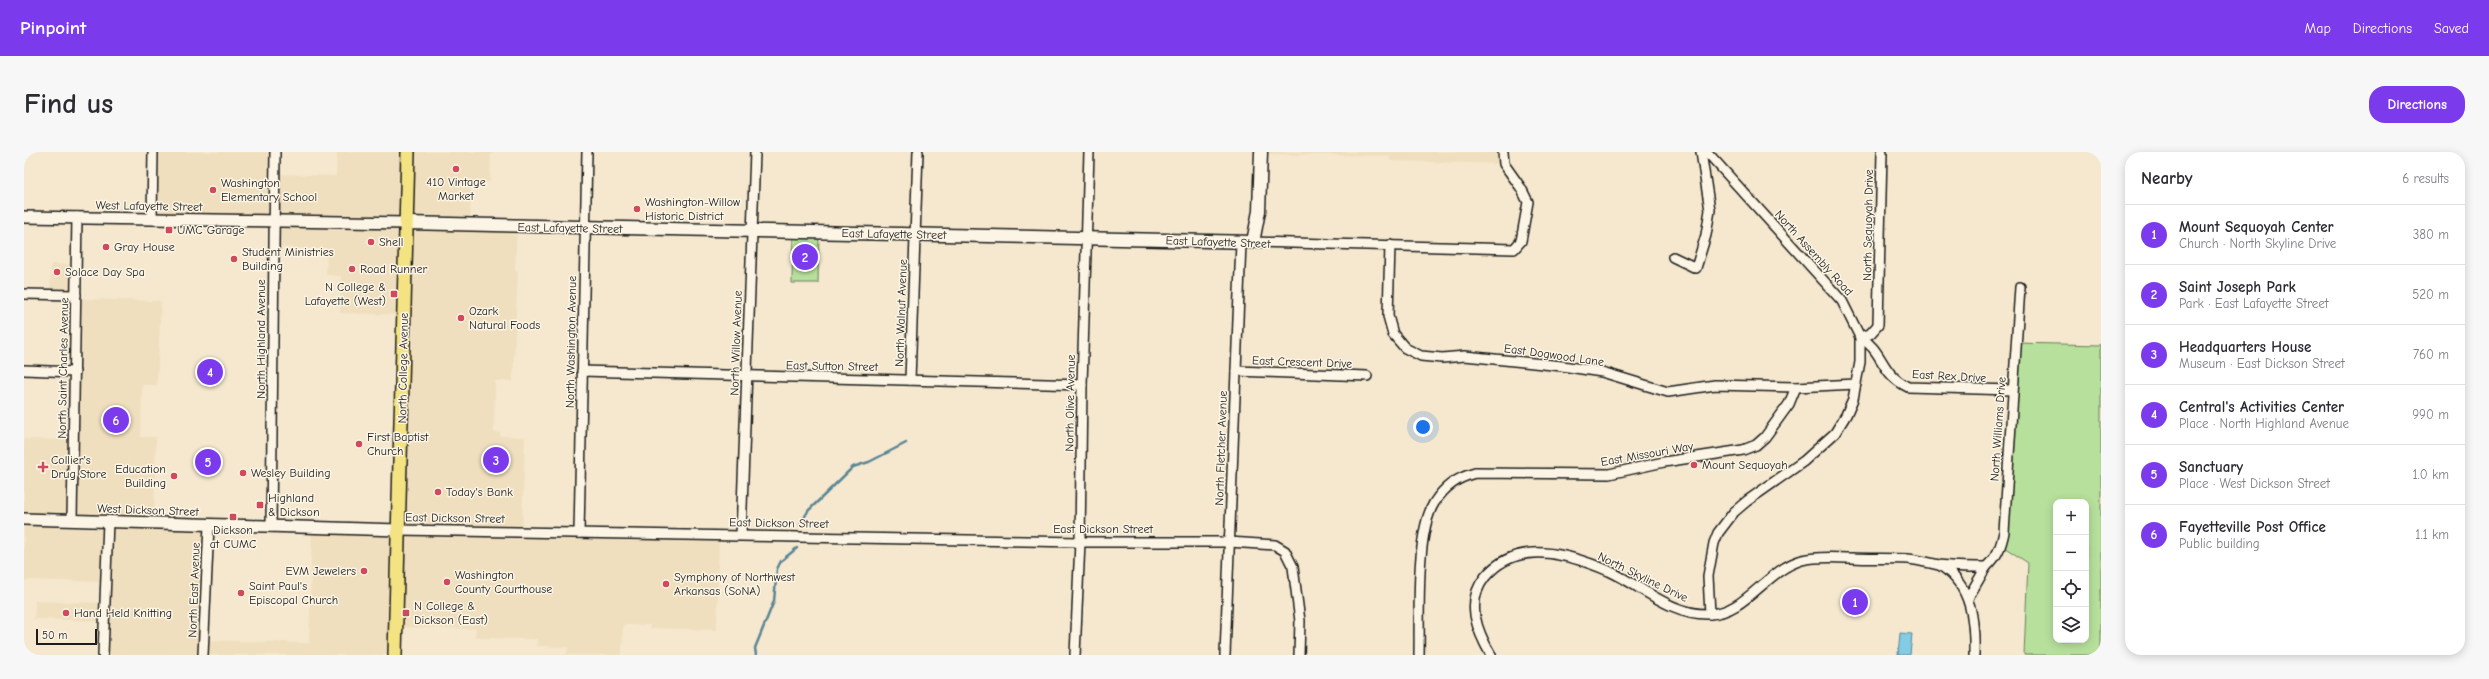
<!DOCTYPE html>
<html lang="en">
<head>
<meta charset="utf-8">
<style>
  :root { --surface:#fff; --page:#f7f7f7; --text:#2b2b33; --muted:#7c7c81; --line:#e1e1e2; --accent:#7c3aed }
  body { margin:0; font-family:"Comic Neue",sans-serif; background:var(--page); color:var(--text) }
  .controls { position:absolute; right:12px; bottom:12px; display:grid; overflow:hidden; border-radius:8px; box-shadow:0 2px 10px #0003 }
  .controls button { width:36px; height:36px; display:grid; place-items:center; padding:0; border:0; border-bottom:1px solid var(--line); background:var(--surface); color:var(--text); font:20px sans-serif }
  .scale { position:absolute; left:12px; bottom:10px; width:61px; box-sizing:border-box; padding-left:4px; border:2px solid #1c1c1c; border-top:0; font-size:11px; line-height:14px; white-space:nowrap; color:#1c1c1c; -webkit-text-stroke:3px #fcf5e5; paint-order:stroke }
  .you { position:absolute; left:1399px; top:275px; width:14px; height:14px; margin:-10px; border:3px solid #fff; border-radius:50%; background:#1a73e8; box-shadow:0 0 0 6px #1a73e833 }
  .badge { display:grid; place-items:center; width:26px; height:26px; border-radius:50%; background:var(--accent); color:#fff; font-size:13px; font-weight:700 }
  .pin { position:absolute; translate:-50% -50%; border:2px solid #fff; box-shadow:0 1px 4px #0006 }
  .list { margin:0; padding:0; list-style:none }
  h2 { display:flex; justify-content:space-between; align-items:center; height:52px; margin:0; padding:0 16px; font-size:17px }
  h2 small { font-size:13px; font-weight:400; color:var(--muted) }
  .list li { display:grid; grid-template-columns:26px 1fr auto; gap:12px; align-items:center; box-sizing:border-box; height:60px; padding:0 16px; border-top:1px solid var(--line) }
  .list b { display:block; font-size:15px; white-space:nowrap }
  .list p { margin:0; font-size:13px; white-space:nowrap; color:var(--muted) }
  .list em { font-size:13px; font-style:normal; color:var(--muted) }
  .icon { flex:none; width:22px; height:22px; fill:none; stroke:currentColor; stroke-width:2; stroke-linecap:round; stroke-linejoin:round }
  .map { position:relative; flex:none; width:2077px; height:503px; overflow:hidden; border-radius:16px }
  header { display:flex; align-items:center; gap:24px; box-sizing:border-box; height:56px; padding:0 20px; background:var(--accent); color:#fff }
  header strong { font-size:19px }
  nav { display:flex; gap:22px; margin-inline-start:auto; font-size:14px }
  .intro { display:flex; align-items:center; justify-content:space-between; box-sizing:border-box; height:96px; padding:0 24px }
  h1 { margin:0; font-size:28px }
  .button { padding:10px 18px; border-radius:16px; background:var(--accent); color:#fff; font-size:14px; font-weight:700 }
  main { display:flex; gap:24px; padding:0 24px }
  aside { flex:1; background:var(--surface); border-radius:16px; box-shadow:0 2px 10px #0003 }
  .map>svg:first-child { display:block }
</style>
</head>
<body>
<header>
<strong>Pinpoint</strong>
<nav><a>Map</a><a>Directions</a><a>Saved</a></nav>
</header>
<div class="intro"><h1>Find us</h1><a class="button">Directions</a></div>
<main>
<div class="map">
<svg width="2077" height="503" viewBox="0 0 2077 503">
  <rect width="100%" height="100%" fill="#f5e8ce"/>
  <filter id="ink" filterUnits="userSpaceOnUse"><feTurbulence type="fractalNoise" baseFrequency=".025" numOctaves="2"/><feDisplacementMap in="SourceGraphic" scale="8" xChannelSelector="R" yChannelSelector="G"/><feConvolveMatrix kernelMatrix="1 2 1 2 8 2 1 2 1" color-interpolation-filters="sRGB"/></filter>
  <g filter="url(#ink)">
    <g fill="#f0dfbe">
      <polygon points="129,0 251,0 251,22 312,24 313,0 469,0 467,3 466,30 447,30 446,73 493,75 491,118 494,119 489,229 471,229 470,280 476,281 476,284 501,285 498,380 695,383 693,478 626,476 626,473 599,473 598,503 543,503 544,495 513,494 513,487 451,486 452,477 372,475 371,503 79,503 80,469 10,467 11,449 81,451 82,430 0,428 0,287 49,288 52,143 26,143 27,112 53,113 52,143 61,147 137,149 133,233 118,233 117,285 132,285 130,371 185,373 180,488 285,491 288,376 375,378 380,163 316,161 317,124 302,123 303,97 249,95 249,69 128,67"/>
      <polygon points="1237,0 1479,0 1480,12 1366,9 1366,4 1236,2"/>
    </g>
    <g fill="#b7e09c" stroke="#6a7e5c" fill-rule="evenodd">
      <polygon points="769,80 795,81 794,131 768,131"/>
      <path d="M1992,191l85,2v310h-77l4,-92 -27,-18zM2032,350h30v138h-30z"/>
    </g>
    <polygon fill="#84cbe5" stroke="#5a8595" points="1876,481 1888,482 1886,503 1874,503"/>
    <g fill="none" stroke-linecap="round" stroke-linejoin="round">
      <g stroke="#5a8595" stroke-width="2.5">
        <polyline points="776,373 784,359 829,315 845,310 882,291"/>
        <polyline points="732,503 731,496 750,449 753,417 757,409 773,396"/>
      </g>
      <defs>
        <g id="minor">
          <polyline points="1683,0 1818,149 1836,185 1836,210 1829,247 1822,263 1811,281 1780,309 1723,349 1710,360 1694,381 1690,391 1684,424 1686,462"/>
          <polyline points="128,67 129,0"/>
          <polyline points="1229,90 1490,97 1497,89 1504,50 1497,36 1480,12 1479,0"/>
          <polyline points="1366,93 1364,164 1369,182 1381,196 1397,204 1418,206 1441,204 1538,214 1578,220 1644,240 1691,233 1772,235 1832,232"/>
          <polyline points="1649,105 1672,116 1682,83 1686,58 1677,0"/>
          <polyline points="0,142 52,143"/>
          <polyline points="1836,185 1846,182 1854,173 1858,0"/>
          <path d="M1836,185c24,14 20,37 48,50l104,3"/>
          <polyline points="0,218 51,220"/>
          <polyline points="558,219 1058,233"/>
          <polyline points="1212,219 1343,224"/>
          <polyline points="886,228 894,0"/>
          <polyline points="48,368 53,65"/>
          <polyline points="247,375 251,0"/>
          <polyline points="375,378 1056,390 1205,390 1251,393 1261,399 1269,415 1276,469 1275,503"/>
          <polyline points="555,381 563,0"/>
          <polyline points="717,383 731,0"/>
          <path d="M1917,414c31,20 34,55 33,89"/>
          <polyline points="1944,446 1962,415"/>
          <polyline points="79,503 84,369"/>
          <polyline points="179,503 185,373"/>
          <polyline points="1051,503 1056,390 1058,233 1065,0"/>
          <polyline points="1201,503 1217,90"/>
          <path d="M1395,503c1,-38 -4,-121 15,-152 11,-17 23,-25 41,-30l134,1 55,-12 79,-12 13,-5 9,-8 24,-33 7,-17"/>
          <path d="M1467,503c-14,-24 -26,-53 -6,-78 32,-39 84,-23 124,-6 33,15 62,44 100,43 36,0 57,-44 93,-54 16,-4 33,-2 50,-2 18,1 37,0 56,1 11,1 21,4 31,6 15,2 32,2 47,2 11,-10 15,-20 18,-35l16,-245"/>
        </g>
        <g id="tertiary">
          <polyline points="0,65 382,71"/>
          <polyline points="0,367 375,378"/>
        </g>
        <polyline id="secondary" points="382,71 1229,90 1235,59 1237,0"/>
        <polyline id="primary" points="371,503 384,0"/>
      </defs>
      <use href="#minor" stroke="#1c1c1c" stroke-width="12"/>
      <use href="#tertiary" stroke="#1c1c1c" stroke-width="14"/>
      <use href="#secondary" stroke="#1c1c1c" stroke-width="15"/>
      <use href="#primary" stroke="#1c1c1c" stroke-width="16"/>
      <use href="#minor" stroke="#fcf5e5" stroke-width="9"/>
      <use href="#tertiary" stroke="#fcf5e5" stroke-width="11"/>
      <use href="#secondary" stroke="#fcf5e5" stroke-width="12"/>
      <use href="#primary" stroke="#f4e382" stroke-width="13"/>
    </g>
  </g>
  <g fill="#d1495b" stroke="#fcf5e5" stroke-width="1.5">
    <circle cx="432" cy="17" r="4"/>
    <circle cx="189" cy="38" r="4"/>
    <circle cx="613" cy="57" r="4"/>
    <rect x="141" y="74" width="8" height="8" rx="2"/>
    <circle cx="347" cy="90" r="4"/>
    <circle cx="82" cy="95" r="4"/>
    <circle cx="210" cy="107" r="4"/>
    <circle cx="328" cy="117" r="4"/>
    <circle cx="33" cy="120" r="4"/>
    <rect x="366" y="138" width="8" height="8" rx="2"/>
    <circle cx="437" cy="166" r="4"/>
    <circle cx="335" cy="292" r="4"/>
    <circle cx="1670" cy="313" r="4"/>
    <path d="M17 309h4v4h4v4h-4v4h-4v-4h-4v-4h4z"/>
    <circle cx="219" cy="321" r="4"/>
    <circle cx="150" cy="324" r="4"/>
    <circle cx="414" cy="340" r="4"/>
    <rect x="232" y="349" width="8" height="8" rx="2"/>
    <rect x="205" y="361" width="8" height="8" rx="2"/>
    <circle cx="340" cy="419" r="4"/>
    <circle cx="423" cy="430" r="4"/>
    <circle cx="642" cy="432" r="4"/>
    <circle cx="217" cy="441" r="4"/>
    <circle cx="42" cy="461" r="4"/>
    <rect x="378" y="457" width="8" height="8" rx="2"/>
  </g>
  <g text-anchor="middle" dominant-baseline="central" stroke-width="3" stroke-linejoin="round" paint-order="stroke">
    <g font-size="12" fill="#1c1c1c" stroke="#fcf5e5" text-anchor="start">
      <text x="432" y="30" text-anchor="middle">410 Vintage<tspan x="432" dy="14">Market</tspan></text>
      <text x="197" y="31">Washington<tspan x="197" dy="14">Elementary School</tspan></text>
      <text x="621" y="50">Washington-Willow<tspan x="621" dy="14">Historic District</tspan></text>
      <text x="153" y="78">UMC Garage</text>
      <text x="355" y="90">Shell</text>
      <text x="90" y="95">Gray House</text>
      <text x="218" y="100">Student Ministries<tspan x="218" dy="14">Building</tspan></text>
      <text x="336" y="117">Road Runner</text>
      <text x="41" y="120">Solace Day Spa</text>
      <text x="362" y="135" text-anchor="end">N College &amp;<tspan x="362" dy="14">Lafayette (West)</tspan></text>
      <text x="445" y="159">Ozark<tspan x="445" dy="14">Natural Foods</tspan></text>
      <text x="343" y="285">First Baptist<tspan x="343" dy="14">Church</tspan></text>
      <text x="27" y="308">Collier's<tspan x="27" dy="14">Drug Store</tspan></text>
      <text x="1678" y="313">Mount Sequoyah</text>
      <text x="142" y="317" text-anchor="end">Education<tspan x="142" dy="14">Building</tspan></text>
      <text x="227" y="321">Wesley Building</text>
      <text x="422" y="340">Today's Bank</text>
      <text x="244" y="346">Highland<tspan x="244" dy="14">&amp; Dickson</tspan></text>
      <text x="209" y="378" text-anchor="middle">Dickson<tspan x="209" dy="14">at CUMC</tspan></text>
      <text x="332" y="419" text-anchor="end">EVM Jewelers</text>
      <text x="431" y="423">Washington<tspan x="431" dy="14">County Courthouse</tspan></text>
      <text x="650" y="425">Symphony of Northwest<tspan x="650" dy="14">Arkansas (SoNA)</tspan></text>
      <text x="225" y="434">Saint Paul's<tspan x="225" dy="14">Episcopal Church</tspan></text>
      <text x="390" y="454">N College &amp;<tspan x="390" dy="14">Dickson (East)</tspan></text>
      <text x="50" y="461">Hand Held Knitting</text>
    </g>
    <g font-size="12" fill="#1c1c1c" stroke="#fcf5e5">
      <text transform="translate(125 54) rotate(1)">West Lafayette Street</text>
      <text transform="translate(1844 73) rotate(-89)">North Sequoyah Drive</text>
      <text transform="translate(546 76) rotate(1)">East Lafayette Street</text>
      <text transform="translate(870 82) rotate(1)">East Lafayette Street</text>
      <text transform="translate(1194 90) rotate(2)">East Lafayette Street</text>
      <text transform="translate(1790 101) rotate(48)">North Assembly Road</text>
      <text transform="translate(877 161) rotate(-88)">North Walnut Avenue</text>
      <text transform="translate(237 187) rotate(-90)">North Highland Avenue</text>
      <text transform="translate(547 190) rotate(-89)">North Washington Avenue</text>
      <text transform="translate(712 191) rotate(-88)">North Willow Avenue</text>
      <text transform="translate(1530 203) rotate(8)">East Dogwood Lane</text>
      <text transform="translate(1278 210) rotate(2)">East Crescent Drive</text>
      <text transform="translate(808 214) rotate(1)">East Sutton Street</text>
      <text transform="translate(39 216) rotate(-89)">North Saint Charles Avenue</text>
      <text transform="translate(379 216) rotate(-89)">North College Avenue</text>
      <text transform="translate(1925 224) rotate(3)">East Rex Drive</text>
      <text transform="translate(1046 251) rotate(-89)">North Olive Avenue</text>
      <text transform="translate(1974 277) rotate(-86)">North Williams Drive</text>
      <text transform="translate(1197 296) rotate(-88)">North Fletcher Avenue</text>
      <text transform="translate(1623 302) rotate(-10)">East Missouri Way</text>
      <text transform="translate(124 358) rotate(2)">West Dickson Street</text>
      <text transform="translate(431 366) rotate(1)">East Dickson Street</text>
      <text transform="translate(755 371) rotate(1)">East Dickson Street</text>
      <text x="1079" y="377">East Dickson Street</text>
      <text transform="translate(1619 425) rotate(26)">North Skyline Drive</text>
      <text transform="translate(170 438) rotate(-88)">North East Avenue</text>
    </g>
  </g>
</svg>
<div class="controls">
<button>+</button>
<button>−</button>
<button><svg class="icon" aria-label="locate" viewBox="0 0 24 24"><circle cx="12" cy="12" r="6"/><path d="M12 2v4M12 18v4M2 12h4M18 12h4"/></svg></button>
<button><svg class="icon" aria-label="layers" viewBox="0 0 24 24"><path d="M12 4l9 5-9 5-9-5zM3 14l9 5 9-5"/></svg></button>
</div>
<div class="scale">50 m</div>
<div class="you"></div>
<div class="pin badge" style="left:1831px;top:450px">1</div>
<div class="pin badge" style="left:781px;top:105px">2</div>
<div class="pin badge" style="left:472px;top:308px">3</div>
<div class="pin badge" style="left:186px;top:220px">4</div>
<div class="pin badge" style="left:184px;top:310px">5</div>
<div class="pin badge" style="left:92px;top:268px">6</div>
</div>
<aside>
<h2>Nearby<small>6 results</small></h2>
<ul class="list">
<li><span class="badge">1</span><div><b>Mount Sequoyah Center</b><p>Church · North Skyline Drive</p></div><em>380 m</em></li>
<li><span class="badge">2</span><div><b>Saint Joseph Park</b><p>Park · East Lafayette Street</p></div><em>520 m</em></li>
<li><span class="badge">3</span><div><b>Headquarters House</b><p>Museum · East Dickson Street</p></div><em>760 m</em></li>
<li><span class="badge">4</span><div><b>Central's Activities Center</b><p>Place · North Highland Avenue</p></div><em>990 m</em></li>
<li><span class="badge">5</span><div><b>Sanctuary</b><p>Place · West Dickson Street</p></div><em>1.0 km</em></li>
<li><span class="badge">6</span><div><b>Fayetteville Post Office</b><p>Public building</p></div><em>1.1 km</em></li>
</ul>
</aside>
</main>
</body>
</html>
